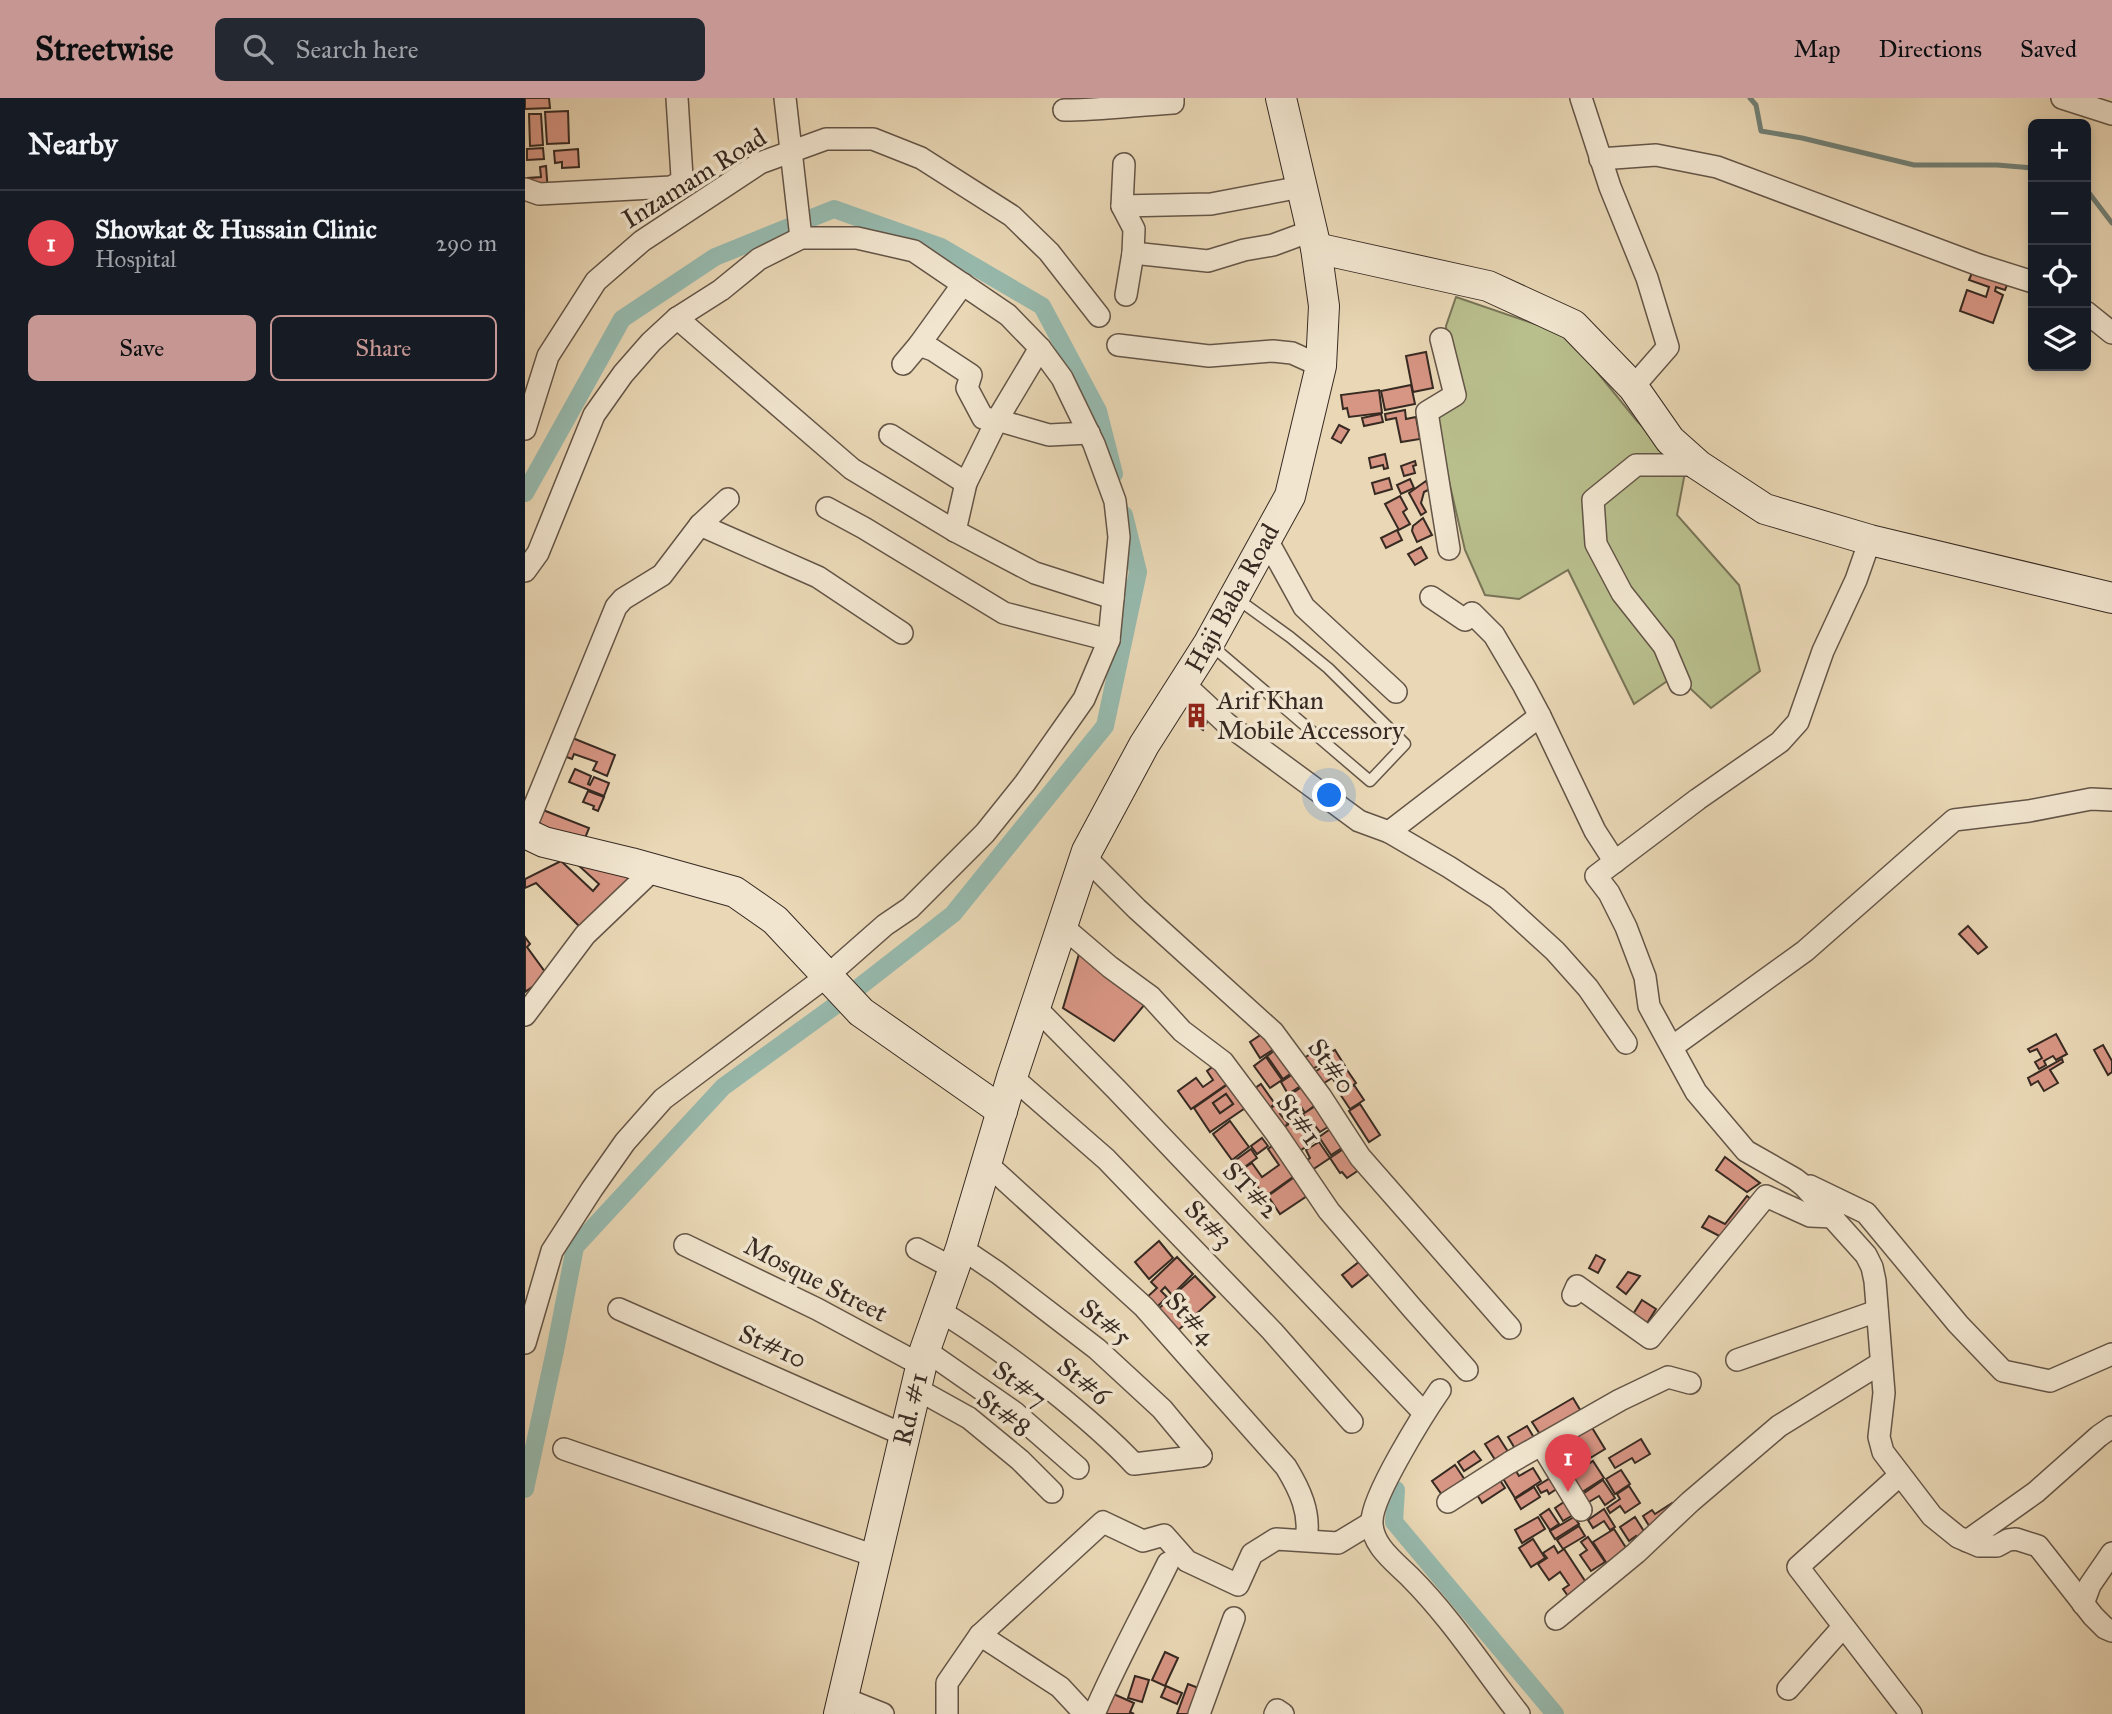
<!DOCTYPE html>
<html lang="en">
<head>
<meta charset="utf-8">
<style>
  :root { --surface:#171b24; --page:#242831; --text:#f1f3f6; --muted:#9ea1a6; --line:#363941; --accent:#c59692 }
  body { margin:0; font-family:"IM FELL Great Primer",serif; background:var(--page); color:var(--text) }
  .controls { position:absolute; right:21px; top:21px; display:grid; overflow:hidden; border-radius:10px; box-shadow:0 4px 10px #0003 }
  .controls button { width:63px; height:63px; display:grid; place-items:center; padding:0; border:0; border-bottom:2px solid var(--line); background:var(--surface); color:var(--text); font:35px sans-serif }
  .you { position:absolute; left:805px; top:698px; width:24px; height:24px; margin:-18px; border:5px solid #fff; border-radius:50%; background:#1a73e8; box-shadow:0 0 0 10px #1a73e833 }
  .badge { display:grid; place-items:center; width:46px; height:46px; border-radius:50%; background:var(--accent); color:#fff; font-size:23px; font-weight:700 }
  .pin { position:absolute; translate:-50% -58px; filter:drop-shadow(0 2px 4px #0008) }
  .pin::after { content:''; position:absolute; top:37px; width:24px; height:21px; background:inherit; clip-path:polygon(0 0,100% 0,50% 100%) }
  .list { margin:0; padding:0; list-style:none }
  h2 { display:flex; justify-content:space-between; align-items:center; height:91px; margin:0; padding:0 28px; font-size:30px }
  h2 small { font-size:23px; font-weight:400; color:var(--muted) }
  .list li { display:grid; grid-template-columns:46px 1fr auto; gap:21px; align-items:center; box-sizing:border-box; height:105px; padding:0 28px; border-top:2px solid var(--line) }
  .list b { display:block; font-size:26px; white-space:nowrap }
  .list p { margin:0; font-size:23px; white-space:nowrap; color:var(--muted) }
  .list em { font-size:23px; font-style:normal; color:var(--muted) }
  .actions { display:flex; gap:14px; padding:21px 28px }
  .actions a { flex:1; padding:16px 0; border:2px solid var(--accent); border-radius:10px; text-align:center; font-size:24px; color:var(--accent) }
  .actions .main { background:var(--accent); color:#111 }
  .icon { flex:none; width:38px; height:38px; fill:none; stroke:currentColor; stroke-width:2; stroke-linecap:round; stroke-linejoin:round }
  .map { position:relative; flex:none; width:1587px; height:1616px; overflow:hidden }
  header { display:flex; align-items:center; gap:42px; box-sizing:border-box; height:98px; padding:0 35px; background:var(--accent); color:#111 }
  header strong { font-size:33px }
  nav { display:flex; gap:38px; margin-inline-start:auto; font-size:24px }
  .search { width:490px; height:63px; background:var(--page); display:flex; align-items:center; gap:18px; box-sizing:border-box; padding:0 24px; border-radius:10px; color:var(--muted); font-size:26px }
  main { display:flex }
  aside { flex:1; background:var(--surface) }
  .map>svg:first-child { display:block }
</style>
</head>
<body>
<header>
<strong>Streetwise</strong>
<div class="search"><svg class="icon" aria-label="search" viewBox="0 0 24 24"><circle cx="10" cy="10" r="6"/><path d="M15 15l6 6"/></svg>Search here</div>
<nav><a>Map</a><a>Directions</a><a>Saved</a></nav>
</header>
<main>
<aside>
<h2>Nearby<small></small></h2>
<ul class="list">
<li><span class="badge" style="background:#e0444e">1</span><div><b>Showkat &amp; Hussain Clinic</b><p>Hospital</p></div><em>290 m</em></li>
</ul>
<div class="actions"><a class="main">Save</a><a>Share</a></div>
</aside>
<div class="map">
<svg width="1587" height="1616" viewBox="0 0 1587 1616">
  <rect width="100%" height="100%" fill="#e9d7b5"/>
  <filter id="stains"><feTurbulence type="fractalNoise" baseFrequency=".00286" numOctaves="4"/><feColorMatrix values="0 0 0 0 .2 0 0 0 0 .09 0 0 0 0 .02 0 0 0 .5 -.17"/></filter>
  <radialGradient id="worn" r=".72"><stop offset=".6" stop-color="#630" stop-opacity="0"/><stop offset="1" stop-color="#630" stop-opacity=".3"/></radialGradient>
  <polygon fill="#b8be8c" stroke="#787457" stroke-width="2" points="931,199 1042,237 1112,323 1148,359 1161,369 1152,417 1214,487 1235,573 1186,610 1151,577 1109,606 1043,472 994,501 960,497 940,452 909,319 938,301 922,246 921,228"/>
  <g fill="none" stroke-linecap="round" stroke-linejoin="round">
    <g stroke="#718076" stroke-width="5">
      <polyline points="1225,0 1231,7 1236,33 1277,40 1389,67 1472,67 1508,70"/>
      <polyline points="1561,91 1587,125"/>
    </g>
    <g stroke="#97baae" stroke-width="18">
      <polyline points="0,395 97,221 190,159 309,111 416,149 517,208 573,313 589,376"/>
      <polyline points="0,1391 31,1248 50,1149 198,989 315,904 428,816 580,628 613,474 599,417"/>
      <polyline points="871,1392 869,1424 1030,1616"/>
    </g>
  </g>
  <g fill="#d79583" stroke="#372a22" stroke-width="2" fill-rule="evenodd">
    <polygon points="0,0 24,0 25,10 0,11"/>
    <polygon points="43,13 44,45 22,46 20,14"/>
    <polygon points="4,16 16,16 18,47 5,48"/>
    <polygon points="18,50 19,61 2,62 2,51"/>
    <polygon points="53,51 54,69 37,70 37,64 30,65 29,53"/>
    <polygon points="21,68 23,94 4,89 3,80 16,79 15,69"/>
    <polygon points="1449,170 1484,182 1480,192 1471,189 1470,193 1478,197 1468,225 1435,213 1442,192 1461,199 1464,189 1444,182"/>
    <polygon points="901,254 908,290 888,294 881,258"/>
    <polygon points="886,287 890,306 860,312 856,293"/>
    <polygon points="854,292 857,315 824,319 822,310 818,311 816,297"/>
    <polygon points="880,312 881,321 891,319 895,341 876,344 871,320 861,322 860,316"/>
    <polygon points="856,316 858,324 839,328 837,320"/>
    <polygon points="814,327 824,332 816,345 807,340"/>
    <polygon points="860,356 863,370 859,371 858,367 846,370 844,360"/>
    <polygon points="890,363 891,367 888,368 890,375 879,378 876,368"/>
    <polygon points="864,380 867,391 850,396 847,385"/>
    <polygon points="885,381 889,390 876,396 872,387"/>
    <polygon points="901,383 905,391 899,394 896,405 901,414 896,417 884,395"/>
    <polygon points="875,398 882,411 878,414 885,426 874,432 860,406"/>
    <polygon points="898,420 907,437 892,444 887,433 888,428"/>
    <polygon points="872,432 877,442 861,450 856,440"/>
    <polygon points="896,449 902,460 890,467 883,456"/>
    <polygon points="670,611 683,622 678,632 663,622"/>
    <polygon points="40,637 90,657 82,678 68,672 72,664 49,656 47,661 33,656"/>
    <polygon points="50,671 66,678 63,686 65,687 69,679 84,685 79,698 44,684"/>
    <polygon points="63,693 79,699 73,713 68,711 69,708 58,704"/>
    <polygon points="18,712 64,730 58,745 12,727"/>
    <polygon points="36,763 68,793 74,786 52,766 110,778 57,831 11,785 0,790 0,781"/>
    <polygon points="1443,828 1462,849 1453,856 1434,836"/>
    <polygon points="0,839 5,846 2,849 23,878 0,894"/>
    <polygon points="557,846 626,899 589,943 538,910"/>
    <polygon points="743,932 754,948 735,960 725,944"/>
    <polygon points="1531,936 1542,956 1531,962 1528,958 1519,963 1521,967 1514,971 1510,964 1517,960 1512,951 1505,954 1503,951"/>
    <polygon points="1578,947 1587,963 1587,974 1583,977 1569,952"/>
    <polygon points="756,948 772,971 758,981 742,958"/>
    <polygon points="810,952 820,968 807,977 796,961"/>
    <polygon points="789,954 796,966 781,975 774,963"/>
    <polygon points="741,959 757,982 745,990 729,968"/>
    <polygon points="1537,961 1538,964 1525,972 1533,985 1519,993 1513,983 1506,987 1503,980"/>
    <polygon points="695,963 708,982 666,1011 653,993 671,980 678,989 688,982 682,973"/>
    <polygon points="799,968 807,980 793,989 785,977"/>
    <polygon points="820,969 831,985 817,995 806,978"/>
    <polygon points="774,972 782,984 763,996 756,984"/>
    <path d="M709,982l17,24 -41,28 -16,-24zM701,996l7,10 -13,9 -7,-10z"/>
    <polygon points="736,986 750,1006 737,1015 723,995"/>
    <polygon points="781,986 794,1004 780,1015 777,1010 775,1012 770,1005 755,1016 763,1026 753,1033 740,1014"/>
    <polygon points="829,987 839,1002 825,1011 815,996"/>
    <polygon points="701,996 708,1006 695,1015 688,1005"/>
    <polygon points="795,1005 809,1025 795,1034 788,1025 785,1027 778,1016"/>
    <polygon points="835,1006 855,1037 844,1044 824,1013"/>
    <polygon points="775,1018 791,1042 770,1056 754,1033"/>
    <polygon points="705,1023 724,1049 707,1062 688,1036"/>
    <polygon points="811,1027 823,1046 806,1057 794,1039"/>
    <polygon points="737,1040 743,1048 732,1056 726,1048"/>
    <polygon points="754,1043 775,1074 740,1099 719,1070 727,1065 737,1079 754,1067 743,1051"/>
    <polygon points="794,1044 805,1060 784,1074 778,1065 785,1060 781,1052"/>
    <polygon points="823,1048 837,1070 822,1080 817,1074 815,1075 805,1060"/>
    <polygon points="726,1051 732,1060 714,1073 708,1064"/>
    <polygon points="1200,1059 1235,1085 1222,1094 1191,1072"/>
    <polygon points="775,1075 788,1094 755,1116 743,1098"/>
    <polygon points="1222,1098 1232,1106 1204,1143 1177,1129 1184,1118 1200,1126"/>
    <polygon points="634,1143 648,1160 624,1181 610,1164"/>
    <polygon points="1071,1157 1080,1162 1073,1175 1064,1170"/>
    <polygon points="652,1159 668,1176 647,1197 640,1189 636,1193 642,1199 629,1212 620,1201 632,1190 626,1184"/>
    <polygon points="839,1160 849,1172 827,1189 817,1177"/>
    <polygon points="1103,1174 1115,1178 1101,1196 1092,1189"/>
    <polygon points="670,1178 690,1199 650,1235 631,1213"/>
    <polygon points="1117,1202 1131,1211 1119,1230 1105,1221"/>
    <polygon points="1048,1300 1060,1320 1020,1344 1007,1324"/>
    <polygon points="1063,1323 1080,1351 1039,1376 1022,1349"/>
    <polygon points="1002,1328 1014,1348 995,1359 983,1339"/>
    <polygon points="973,1338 987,1360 974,1368 960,1346"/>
    <polygon points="1116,1341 1125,1356 1110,1365 1107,1360 1090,1370 1084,1360"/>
    <polygon points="949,1353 956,1362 939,1373 933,1364"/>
    <polygon points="1068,1363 1079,1380 1051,1398 1040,1381"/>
    <polygon points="986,1365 994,1378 1008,1370 1016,1383 990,1400 974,1374"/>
    <polygon points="930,1367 942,1385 920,1401 907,1383"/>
    <polygon points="1096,1372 1105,1386 1090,1396 1081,1381"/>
    <polygon points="971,1376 980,1390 957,1405 948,1390"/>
    <polygon points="1027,1379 1033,1390 1024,1396 1022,1392 1016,1395 1012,1388"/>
    <polygon points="1078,1382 1090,1400 1080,1407 1074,1398 1057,1408 1052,1400"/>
    <polygon points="1104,1388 1115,1405 1100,1415 1095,1408 1085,1415 1082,1410 1095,1401 1092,1396"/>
    <polygon points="1009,1389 1015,1399 996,1411 990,1401"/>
    <polygon points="1045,1400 1053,1414 1038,1423 1030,1410"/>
    <polygon points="1147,1405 1152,1412 1126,1431 1118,1418 1127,1412 1130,1416"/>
    <polygon points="1024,1411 1034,1426 1025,1432 1015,1417"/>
    <polygon points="1079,1411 1090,1429 1085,1432 1079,1423 1068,1430 1063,1422"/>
    <polygon points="1013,1419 1020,1431 997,1445 990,1432"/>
    <polygon points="1049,1419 1054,1426 1030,1441 1025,1433"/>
    <polygon points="1110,1419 1122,1438 1114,1444 1111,1438 1104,1443 1095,1429"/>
    <polygon points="1054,1428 1060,1438 1038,1451 1032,1442"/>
    <polygon points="1089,1431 1105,1456 1084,1469 1068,1444"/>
    <polygon points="1063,1439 1080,1464 1066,1473 1055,1457 1062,1452 1056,1444"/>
    <polygon points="1008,1441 1020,1460 1006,1469 994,1450"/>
    <polygon points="1029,1448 1033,1455 1039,1451 1064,1489 1045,1501 1038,1491 1044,1487 1035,1474 1024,1482 1013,1466 1022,1460 1018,1455"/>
    <polygon points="640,1554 653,1560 640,1588 627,1582"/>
    <polygon points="610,1578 624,1582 617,1604 603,1600"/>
    <polygon points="663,1586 679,1592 672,1616 652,1616"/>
    <polygon points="641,1588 657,1595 652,1606 636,1599"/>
    <polygon points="584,1594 609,1605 605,1614 609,1616 575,1616"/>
  </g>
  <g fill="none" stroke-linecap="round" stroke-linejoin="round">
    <defs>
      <polyline id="lane" points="687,548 845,683 880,646 803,570 765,539 711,500"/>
      <g id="street">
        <polyline points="260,0 276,140"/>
        <polyline points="1056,0 1085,89 1122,180 1143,249 1108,289"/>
        <polyline points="1537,0 1587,16"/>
        <path d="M539,12c36,0 73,-5 109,-7v-5"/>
        <polyline points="1075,61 1131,57 1192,69 1454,167 1508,184"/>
        <polyline points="599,66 597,108 609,131 608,155 601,197"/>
        <polyline points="0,91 14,96 146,89 154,85 157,79 152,0"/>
        <polyline points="597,108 686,106 776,89"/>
        <polyline points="608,155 683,163 719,152 748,147 786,133"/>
        <polyline points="1561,214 1587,235"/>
        <polyline points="152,220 327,371 430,433 510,475 588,500"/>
        <polyline points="916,241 930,297 902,314 924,451"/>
        <polyline points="394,247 408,252 446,277 442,290 458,320 472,322 524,337 564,335"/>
        <polyline points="593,247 684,258 748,253 767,255 796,268"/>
        <polyline points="378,266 394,247 438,186"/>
        <polyline points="0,331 23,258 71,183 117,143 235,65 301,41 348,41 396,60 487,118 524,154 574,218"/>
        <polyline points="365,337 441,385"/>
        <polyline points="302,410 339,430 479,515 584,542"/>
        <polyline points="175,427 293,479 377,535"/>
        <polyline points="430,433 441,385 472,322 515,250"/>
        <polyline points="741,440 779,509 871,594"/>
        <polyline points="1345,442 1331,482 1298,553 1273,624 1255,644 1173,701 1071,778 1084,795 1101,829 1120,879 1124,908 1171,994 1221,1053 1270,1081 1279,1088 1341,1157 1347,1169 1350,1183 1359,1295 1354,1339 1358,1354 1407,1418 1433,1439 1454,1448 1472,1448 1483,1442 1491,1441 1513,1448 1568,1518 1580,1530 1587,1533"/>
        <polyline points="0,473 13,455 69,317 98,276 126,244 152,220 196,192 234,161 276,140 332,140 389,153 483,217 515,250 537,280 569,346 590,403 594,439 584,542 559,601 500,685 460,735 385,810 360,827 302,878 138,1001 100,1044 67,1091 27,1153 0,1245"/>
        <polyline points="906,499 940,522"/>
        <polyline points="947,515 969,537 999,588 1015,618 1070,733 1090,764"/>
        <polyline points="659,586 702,626 834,723 864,734 924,769 972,800 1030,853 1063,890 1101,945"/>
        <polyline points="1155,586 1139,548 1097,495 1071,446 1068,402 1111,367 1173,367"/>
        <polyline points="0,731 91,509 98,501 137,477 175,427 203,401"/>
        <polyline points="864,734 1015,618"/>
        <polyline points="560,759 612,811 748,934 796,999 835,1059 985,1230"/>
        <polyline points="537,828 585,869 626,899 657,933 698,964 751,1035 804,1113 887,1210 942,1272"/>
        <polyline points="510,909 592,992 899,1315"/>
        <polyline points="0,917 60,837 128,772"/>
        <polyline points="1147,949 1280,853 1429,722 1504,713 1566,701 1587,702"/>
        <polyline points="487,979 581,1061 747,1233 827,1324"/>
        <path d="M462,1066l157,143 142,160c14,23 25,46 20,73"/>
        <polyline points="1285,1088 1341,1115 1433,1226 1478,1273 1525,1283 1587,1256"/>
        <polyline points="160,1147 292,1211 396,1267"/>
        <polyline points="436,1150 473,1175 572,1251 637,1311 676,1358"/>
        <polyline points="392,1151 428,1170"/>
        <polyline points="1048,1197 1052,1188 1125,1240 1241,1098 1285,1118 1309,1119"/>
        <polyline points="94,1211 379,1337"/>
        <path d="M413,1212c39,23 75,50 111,78 30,24 59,48 85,76l67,-8"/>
        <polyline points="400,1252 489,1314 553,1370"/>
        <polyline points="1212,1262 1352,1213"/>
        <polyline points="390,1290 444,1320 495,1362 527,1394"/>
        <path d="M915,1292c-16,23 -68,106 -68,131 -1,24 23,41 38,56 41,41 73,91 109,137"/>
        <polyline points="1017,1348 1056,1412"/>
        <polyline points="39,1351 350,1458"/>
        <polyline points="1375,1377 1273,1469 1386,1616"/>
        <polyline points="923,1404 984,1365 1095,1302 1143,1279 1165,1285"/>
        <polyline points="1442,1443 1511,1394 1574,1338 1587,1329"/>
        <polyline points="1558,1506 1565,1487 1587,1455"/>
        <polyline points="1031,1521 1111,1455 1165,1404 1254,1328 1356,1265"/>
        <polyline points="455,1537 535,1589 560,1616"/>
        <polyline points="1263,1591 1318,1529"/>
        <polyline points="318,1600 358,1616"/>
        <polyline points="422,1616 422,1585 455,1537 578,1424 618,1443 639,1437 662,1463 713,1487 727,1456 751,1441 813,1445 846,1425"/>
        <path d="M569,1616c22,-51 49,-100 74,-151"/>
        <polyline points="674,1616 709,1520"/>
        <polyline points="750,1616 752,1612 758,1616"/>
      </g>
      <g id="secondary">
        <polyline points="791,150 963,188 1048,227 1108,289 1145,342 1173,367 1240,411 1345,442 1587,500"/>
        <polyline points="0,735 19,744 106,765 210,794 250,822 336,914 477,1013"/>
        <polyline points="314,1616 400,1252 436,1150 487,979 562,753 619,647 684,545 765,398 796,268 799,208 791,150 756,0"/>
      </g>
    </defs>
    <use href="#lane" stroke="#645547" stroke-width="13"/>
    <use href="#street" stroke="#645547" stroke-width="24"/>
    <use href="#secondary" stroke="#372a22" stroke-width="32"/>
    <use href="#lane" stroke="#f1e5cf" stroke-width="10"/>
    <use href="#street" stroke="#f1e5cf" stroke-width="21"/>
    <use href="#secondary" stroke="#f1e5cf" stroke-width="30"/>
  </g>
  <defs>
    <symbol id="building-bare" viewBox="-9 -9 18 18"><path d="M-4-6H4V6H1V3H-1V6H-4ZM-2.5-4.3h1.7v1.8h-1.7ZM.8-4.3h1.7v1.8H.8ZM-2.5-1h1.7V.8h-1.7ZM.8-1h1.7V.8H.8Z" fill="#8f2418" stroke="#f1e5cf" stroke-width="2.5" paint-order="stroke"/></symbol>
  </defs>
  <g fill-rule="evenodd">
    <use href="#building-bare" x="654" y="600" width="35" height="35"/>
  </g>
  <g text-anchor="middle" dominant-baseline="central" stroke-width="7" stroke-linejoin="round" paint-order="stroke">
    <g font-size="26" fill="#372a22" stroke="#f1e5cf">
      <text transform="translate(169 80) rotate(-32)">Inzamam Road</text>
      <text transform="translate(707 500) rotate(-61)">Haji Baba Road</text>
      <text transform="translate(807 968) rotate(54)">St#0</text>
      <text transform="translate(774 1021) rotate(54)">St#1</text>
      <text transform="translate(726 1092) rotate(46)">ST#2</text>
      <text transform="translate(684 1126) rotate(46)">St#3</text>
      <text transform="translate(291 1181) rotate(27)">Mosque Street</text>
      <text transform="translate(666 1220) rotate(48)">St#4</text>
      <text transform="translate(581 1224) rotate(39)">St#5</text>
      <text transform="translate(248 1248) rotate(24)">St#10</text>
      <text transform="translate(559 1283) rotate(39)">St#6</text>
      <text transform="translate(495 1286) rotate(37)">St#7</text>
      <text transform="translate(385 1311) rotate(-76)">Rd. #1</text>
      <text transform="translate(479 1315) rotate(37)">St#8</text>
    </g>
    <g font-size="26" fill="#372a22" stroke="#f1e5cf" text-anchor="start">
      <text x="692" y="602">Arif Khan<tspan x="692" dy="30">Mobile Accessory</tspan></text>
    </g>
  </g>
  <rect width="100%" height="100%" filter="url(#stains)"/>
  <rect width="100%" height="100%" fill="url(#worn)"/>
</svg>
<div class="controls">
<button>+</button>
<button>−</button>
<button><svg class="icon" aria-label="locate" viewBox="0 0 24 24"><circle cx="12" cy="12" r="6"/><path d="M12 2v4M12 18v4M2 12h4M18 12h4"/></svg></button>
<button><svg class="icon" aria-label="layers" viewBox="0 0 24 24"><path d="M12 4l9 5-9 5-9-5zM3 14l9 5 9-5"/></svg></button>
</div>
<div class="you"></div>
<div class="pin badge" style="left:1043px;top:1394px;background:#e0444e">1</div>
</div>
</main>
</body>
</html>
